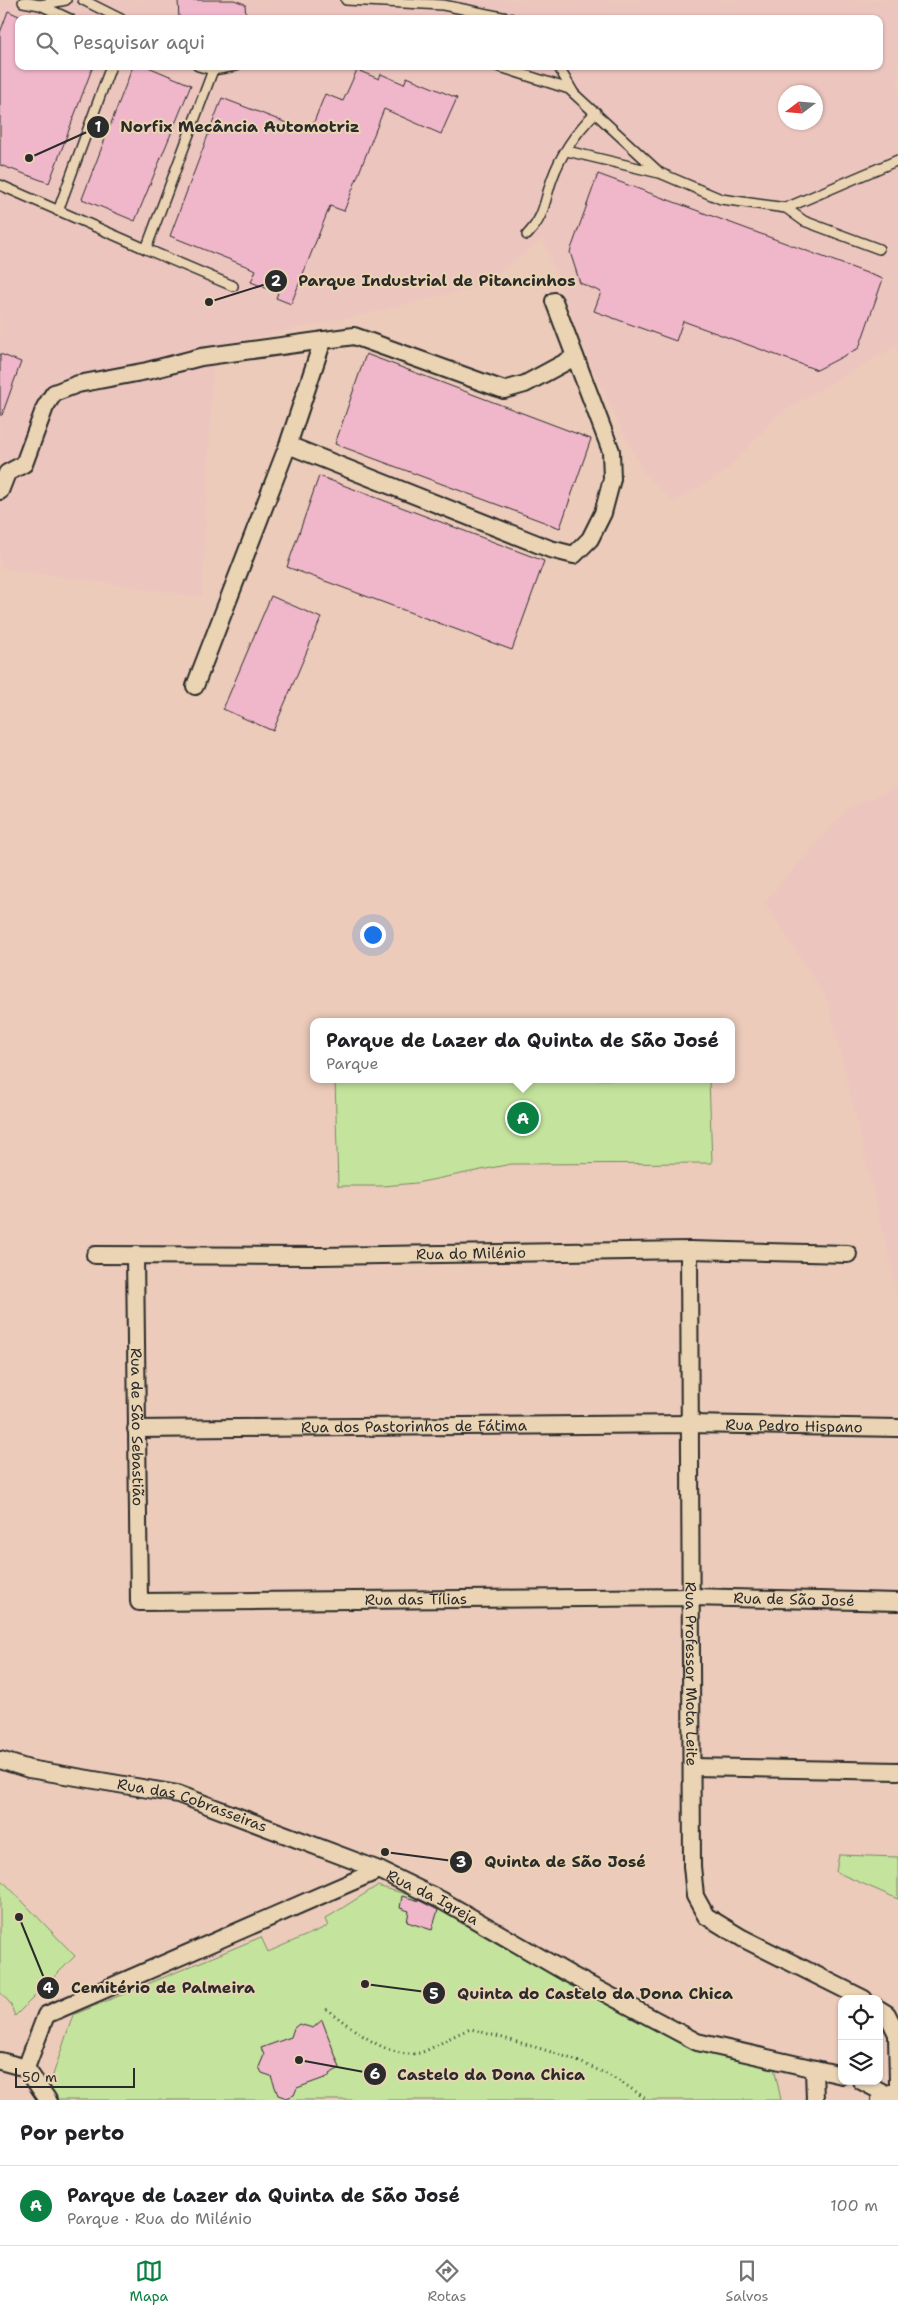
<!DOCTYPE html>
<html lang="pt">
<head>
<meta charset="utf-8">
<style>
  :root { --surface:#fff; --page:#f2f2f2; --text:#202124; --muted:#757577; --line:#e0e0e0; --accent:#0b8043 }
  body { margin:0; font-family:"Shantell Sans",sans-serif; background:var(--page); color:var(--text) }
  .controls { position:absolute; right:15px; bottom:15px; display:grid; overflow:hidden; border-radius:10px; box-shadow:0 1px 4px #0004 }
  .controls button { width:45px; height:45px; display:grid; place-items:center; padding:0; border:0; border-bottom:1px solid var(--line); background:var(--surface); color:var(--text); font:25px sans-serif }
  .compass { position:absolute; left:778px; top:85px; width:45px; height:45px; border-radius:50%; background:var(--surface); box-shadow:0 1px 4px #0004; rotate:254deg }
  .scale { position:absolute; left:15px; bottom:12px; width:120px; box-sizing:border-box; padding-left:5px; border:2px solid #2b2b2b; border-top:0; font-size:14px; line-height:18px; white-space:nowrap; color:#2b2b2b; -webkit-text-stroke:4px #ead4b3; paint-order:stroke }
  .you { position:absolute; left:372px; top:934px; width:18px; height:18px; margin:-12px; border:4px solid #fff; border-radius:50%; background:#1a73e8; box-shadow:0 0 0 8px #1a73e833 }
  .badge { display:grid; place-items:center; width:32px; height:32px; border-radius:50%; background:var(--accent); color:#fff; font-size:16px; font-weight:700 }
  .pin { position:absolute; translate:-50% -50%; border:2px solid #fff; box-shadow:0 1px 5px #0006 }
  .popup { position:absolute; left:310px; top:1018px; width:425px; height:65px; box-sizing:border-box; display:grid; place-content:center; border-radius:10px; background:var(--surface); filter:drop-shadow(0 1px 4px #0005); font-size:16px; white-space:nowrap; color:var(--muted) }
  .popup b { font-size:19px; color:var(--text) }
  .popup::after { content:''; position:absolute; left:50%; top:100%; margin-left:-10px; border:10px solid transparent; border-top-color:var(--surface) }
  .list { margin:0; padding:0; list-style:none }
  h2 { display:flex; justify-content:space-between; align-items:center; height:65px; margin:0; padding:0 20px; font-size:21px }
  h2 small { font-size:16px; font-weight:400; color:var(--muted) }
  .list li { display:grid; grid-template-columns:32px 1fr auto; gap:15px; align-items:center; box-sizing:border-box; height:80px; padding:0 20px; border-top:1px solid var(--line) }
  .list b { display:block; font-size:19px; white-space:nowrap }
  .list p { margin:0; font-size:16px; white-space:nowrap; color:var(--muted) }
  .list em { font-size:16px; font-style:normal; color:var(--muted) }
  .icon { flex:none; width:28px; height:28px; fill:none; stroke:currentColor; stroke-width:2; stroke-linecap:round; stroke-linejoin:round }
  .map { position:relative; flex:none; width:898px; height:2100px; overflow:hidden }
  .search { position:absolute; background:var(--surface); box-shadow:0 1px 4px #0004; left:15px; right:15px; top:15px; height:55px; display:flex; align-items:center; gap:12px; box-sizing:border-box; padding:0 18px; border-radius:10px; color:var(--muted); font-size:19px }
  .sheet { height:145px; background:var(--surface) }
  nav { display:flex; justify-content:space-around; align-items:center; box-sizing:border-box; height:70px; border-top:1px solid var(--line); background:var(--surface); font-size:14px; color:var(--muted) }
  nav a { display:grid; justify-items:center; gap:2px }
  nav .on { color:var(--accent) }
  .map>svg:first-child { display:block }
</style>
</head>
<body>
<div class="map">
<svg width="898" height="2100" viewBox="0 0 898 2100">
  <rect width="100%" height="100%" fill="#eccbba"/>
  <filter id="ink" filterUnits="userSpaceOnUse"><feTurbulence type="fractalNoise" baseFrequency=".02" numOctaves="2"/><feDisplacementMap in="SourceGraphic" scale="10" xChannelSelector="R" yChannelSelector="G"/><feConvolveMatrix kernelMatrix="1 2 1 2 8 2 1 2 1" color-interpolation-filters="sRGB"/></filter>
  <g filter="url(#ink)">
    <g fill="#edc5bf" fill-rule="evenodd">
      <path d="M0,0h898v345l-120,69 -52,57 -52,31 -31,-30 -57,-117 -43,-116 -64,48 -122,29 -143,30 -12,251 -202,-29zM19,19h860v47h-860zM786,92h30v30h-30z"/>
      <polygon points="898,787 898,1295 828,1001 764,902 848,808"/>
    </g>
    <g fill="#c4e49d" stroke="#788864">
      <polygon points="335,1079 709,1079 712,1163 511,1164 416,1183 383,1186 338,1186"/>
      <polygon points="839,1855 898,1857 898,1899 836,1872"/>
      <polygon points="0,1878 75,1956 15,2016 10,2003 0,1992"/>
      <polygon points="377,1886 435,1902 672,2036 774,2067 781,2100 58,2100 49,2087 73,2015 261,1937 268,1952 328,1926 325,1919"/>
    </g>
    <g fill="#f0b7cb" stroke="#2b2b2b">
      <polygon points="178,0 234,0 245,4 246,19 179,19"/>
      <polygon points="8,11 19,16 19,66 93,66 49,183 0,165 0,33"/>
      <polygon points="133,66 146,66 191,85 135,221 82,199"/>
      <polygon points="357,70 379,79 381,74 404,84 407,77 457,98 441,134 384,109 344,211 330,206 291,304 276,298 278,293 251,282 256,270 170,236 222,98 310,132 325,94 343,101"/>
      <polygon points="598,174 883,279 859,348 817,370 683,321 676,341 594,311 601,292 580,283 570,252"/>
      <polygon points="0,354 21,362 2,415 0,415"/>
      <polygon points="366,354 591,439 560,528 335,444"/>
      <polygon points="319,476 544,561 512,650 287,567"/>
      <polygon points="271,596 321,618 273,731 223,709"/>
      <polygon points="402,1896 420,1901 438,1910 432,1930 407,1922 409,1911 400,1908"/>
      <polygon points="322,2020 340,2068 329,2074 330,2076 297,2088 294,2095 287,2098 278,2095 271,2076 262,2073 259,2067 264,2055 261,2048 291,2037 294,2028 299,2024 313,2028"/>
    </g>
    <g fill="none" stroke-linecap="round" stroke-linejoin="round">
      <defs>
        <g id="service">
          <polyline points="66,0 40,5 70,19"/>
          <polyline points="83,0 121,19"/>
          <polyline points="346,0 443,5 512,19"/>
          <polyline points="23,2 40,5"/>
          <polyline points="198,66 213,70 236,66"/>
          <polyline points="497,66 569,89 660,173 721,199 786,208 898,160"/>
          <polyline points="558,66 573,92"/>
          <polyline points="567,151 659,173"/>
          <polyline points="0,185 146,249 213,70"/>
          <polyline points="786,208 804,221 879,249"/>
          <polyline points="58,211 111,66"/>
          <path d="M527,235c18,-19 17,-33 25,-56 9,-25 26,-49 44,-67"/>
          <polyline points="146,249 233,286"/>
        </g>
        <g id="minor">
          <polyline points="288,445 550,549 574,555 590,539 603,513 612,479 611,451 554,301"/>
          <polyline points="0,491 7,473 24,464 45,407 54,393 78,384 147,371 201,357 354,336 504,390 525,384 575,357"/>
          <polyline points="195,686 288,445 323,340"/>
          <path id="s1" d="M689,1250l3,616 3,30 11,20 36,22 122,61"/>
          <path id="s2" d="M95,1255l227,1 367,-6 159,4"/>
          <path id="s3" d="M135,1255l4,347 553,-5 206,5"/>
          <path id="s4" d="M136,1429l554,-5 208,4"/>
          <path id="s5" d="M0,1760l29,9 149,25 201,76"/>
          <polyline points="693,1767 898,1771"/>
          <polyline points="879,2009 887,2014 898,2036"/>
          <polyline points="897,2035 898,2083"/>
          <polyline points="0,2061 26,2068 48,2100"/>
          <path id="s6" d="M26,2068l20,-53 333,-145 62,30 128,74 128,68 145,33"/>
          <polyline points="814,2069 815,2100"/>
          <polyline points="861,2081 884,2093 887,2099"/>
        </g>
        <polyline id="primary" points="885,2100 898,2096"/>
      </defs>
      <use href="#service" stroke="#2b2b2b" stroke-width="12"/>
      <use href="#minor" stroke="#2b2b2b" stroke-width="20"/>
      <use href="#primary" stroke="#2b2b2b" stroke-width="30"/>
      <path stroke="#2b2b2b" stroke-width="3" stroke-dasharray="1 4" stroke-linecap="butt" d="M326,2009c26,18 67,56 99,42 16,-7 29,-17 46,-22 62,18 124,30 176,71"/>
      <use href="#service" stroke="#ead4b3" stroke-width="9"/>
      <use href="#minor" stroke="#ead4b3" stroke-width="16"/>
      <use href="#primary" stroke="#ead4b3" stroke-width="26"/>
    </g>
  </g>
  <g text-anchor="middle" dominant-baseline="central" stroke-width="4" stroke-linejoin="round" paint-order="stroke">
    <g font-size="15" fill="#2b2b2b" stroke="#ead4b3">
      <text stroke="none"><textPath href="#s2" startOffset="376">Rua do Milénio</textPath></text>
      <text stroke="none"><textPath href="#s4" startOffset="658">Rua Pedro Hispano</textPath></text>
      <text stroke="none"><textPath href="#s4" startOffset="278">Rua dos Pastorinhos de Fátima</textPath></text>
      <text stroke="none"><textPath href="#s3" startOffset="172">Rua de São Sebastião</textPath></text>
      <text stroke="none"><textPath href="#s3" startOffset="624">Rua das Tílias</textPath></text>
      <text stroke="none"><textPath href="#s3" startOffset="1002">Rua de São José</textPath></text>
      <text stroke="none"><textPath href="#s1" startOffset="424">Rua Professor Mota Leite</textPath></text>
      <text stroke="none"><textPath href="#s5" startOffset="198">Rua das Cobrasseiras</textPath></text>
      <text stroke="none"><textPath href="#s6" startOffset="480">Rua da Igreja</textPath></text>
    </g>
  </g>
  <path fill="none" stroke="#2b2b2b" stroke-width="2" d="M29 158L98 127M209 302L276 281M385 1852L461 1862M19 1917L48 1988M365 1984L434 1993M299 2060L375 2074"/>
  <g fill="#2b2b2b" stroke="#ead4b3" stroke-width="2">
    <circle cx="29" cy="158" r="5"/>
    <circle cx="209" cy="302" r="5"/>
    <circle cx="385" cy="1852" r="5"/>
    <circle cx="19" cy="1917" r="5"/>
    <circle cx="365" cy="1984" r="5"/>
    <circle cx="299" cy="2060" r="5"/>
    <circle cx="98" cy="127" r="12"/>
    <circle cx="276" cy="281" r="12"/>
    <circle cx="461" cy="1862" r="12"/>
    <circle cx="48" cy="1988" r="12"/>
    <circle cx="434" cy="1993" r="12"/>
    <circle cx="375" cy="2074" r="12"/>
  </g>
  <g font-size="15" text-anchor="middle" font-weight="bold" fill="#fff">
    <text x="98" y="132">1</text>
    <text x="276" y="286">2</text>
    <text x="461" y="1867">3</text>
    <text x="48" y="1993">4</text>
    <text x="434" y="1999">5</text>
    <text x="375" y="2079">6</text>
  </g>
  <g font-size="16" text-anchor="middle" font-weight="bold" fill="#2b2b2b" stroke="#ead4b3" stroke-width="4" stroke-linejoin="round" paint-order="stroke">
    <text x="240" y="132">Norfix Mecância Automotriz</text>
    <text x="437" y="286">Parque Industrial de Pitancinhos</text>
    <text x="565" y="1867">Quinta de São José</text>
    <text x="163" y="1993">Cemitério de Palmeira</text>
    <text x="595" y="1999">Quinta do Castelo da Dona Chica</text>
    <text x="491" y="2080">Castelo da Dona Chica</text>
  </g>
</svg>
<div class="controls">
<button><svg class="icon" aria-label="locate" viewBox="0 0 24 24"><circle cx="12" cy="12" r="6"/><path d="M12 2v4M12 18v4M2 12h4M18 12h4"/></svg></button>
<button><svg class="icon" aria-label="layers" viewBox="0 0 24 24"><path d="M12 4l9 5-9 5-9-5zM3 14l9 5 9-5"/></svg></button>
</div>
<svg class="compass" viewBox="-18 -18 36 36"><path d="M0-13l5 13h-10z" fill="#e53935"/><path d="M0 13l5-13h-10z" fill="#757577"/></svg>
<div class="scale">50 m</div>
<div class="you"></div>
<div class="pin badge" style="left:523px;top:1118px">A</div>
<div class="popup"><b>Parque de Lazer da Quinta de São José</b>Parque</div>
<div class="search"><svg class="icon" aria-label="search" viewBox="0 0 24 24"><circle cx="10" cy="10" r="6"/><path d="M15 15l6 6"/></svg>Pesquisar aqui</div>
</div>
<section class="sheet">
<h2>Por perto<small></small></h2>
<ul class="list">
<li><span class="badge">A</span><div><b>Parque de Lazer da Quinta de São José</b><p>Parque · Rua do Milénio</p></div><em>100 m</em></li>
</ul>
</section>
<nav>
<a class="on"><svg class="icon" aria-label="map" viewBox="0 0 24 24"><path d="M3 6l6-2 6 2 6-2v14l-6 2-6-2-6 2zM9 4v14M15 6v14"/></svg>Mapa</a>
<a><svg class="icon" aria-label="directions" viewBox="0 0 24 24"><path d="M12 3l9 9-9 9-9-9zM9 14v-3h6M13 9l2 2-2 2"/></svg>Rotas</a>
<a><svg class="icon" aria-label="saved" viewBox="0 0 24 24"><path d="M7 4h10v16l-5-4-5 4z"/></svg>Salvos</a>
</nav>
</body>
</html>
